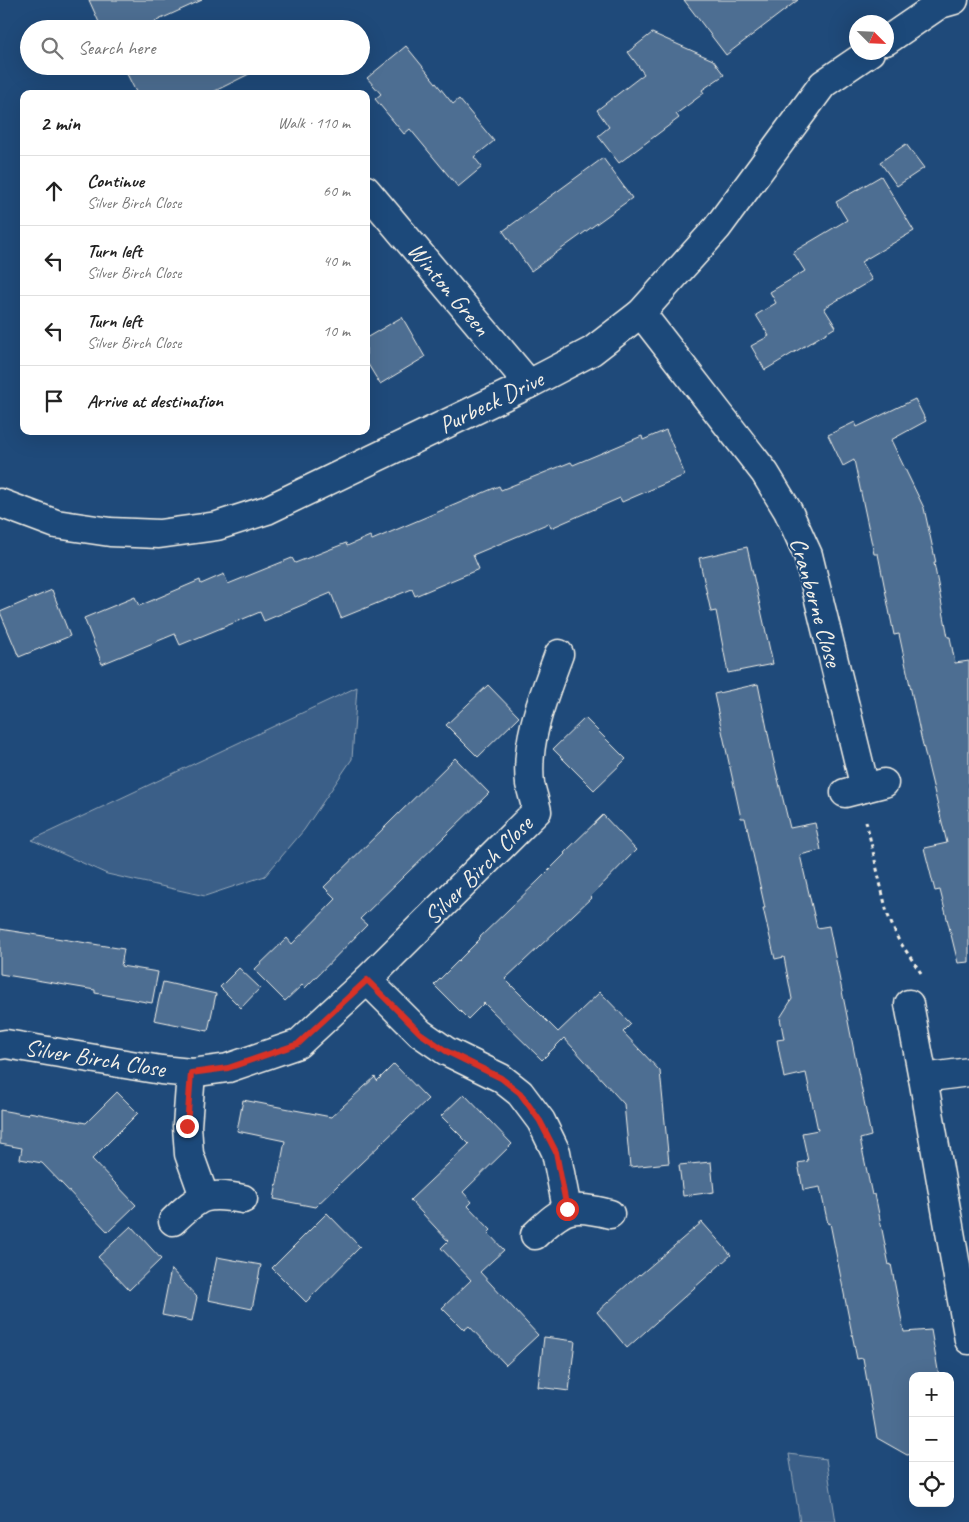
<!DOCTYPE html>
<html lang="en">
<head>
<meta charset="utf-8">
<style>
  :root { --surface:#fff; --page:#f2f2f2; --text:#222; --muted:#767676; --line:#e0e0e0 }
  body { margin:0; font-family:Caveat,sans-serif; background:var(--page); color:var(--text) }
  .controls { position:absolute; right:15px; bottom:15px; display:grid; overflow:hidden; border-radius:10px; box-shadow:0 5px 20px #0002 }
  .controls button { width:45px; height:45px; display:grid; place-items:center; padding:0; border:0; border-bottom:1px solid var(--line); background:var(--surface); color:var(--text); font:25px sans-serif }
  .compass { position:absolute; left:849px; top:15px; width:45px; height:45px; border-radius:50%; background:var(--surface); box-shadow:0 5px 20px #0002; rotate:114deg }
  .stop { position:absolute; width:15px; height:15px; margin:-11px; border:4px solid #d93025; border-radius:50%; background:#fff }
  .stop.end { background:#d93025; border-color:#fff; box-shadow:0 1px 5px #0008 }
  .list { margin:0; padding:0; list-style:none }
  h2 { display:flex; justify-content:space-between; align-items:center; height:65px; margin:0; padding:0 20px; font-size:21px }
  h2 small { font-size:16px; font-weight:400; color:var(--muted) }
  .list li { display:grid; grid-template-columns:32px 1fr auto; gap:15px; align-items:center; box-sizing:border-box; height:70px; padding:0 20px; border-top:1px solid var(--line) }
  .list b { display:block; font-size:19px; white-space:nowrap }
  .list p { margin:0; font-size:16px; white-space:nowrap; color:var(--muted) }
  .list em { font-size:16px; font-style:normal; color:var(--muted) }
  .icon { flex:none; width:28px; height:28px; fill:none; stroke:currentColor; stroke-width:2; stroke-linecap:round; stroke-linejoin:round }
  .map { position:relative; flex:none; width:969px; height:1522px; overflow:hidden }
  .search { position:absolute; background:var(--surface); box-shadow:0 5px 20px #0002; left:20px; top:20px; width:350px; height:55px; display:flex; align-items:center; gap:12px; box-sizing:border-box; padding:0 18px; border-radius:28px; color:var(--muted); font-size:19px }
  .panel { position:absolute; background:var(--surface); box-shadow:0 5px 20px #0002; left:20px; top:90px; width:350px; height:345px; border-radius:10px }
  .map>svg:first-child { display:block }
</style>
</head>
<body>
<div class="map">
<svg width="969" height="1522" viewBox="0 0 969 1522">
  <rect width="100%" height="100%" fill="#1f4a7a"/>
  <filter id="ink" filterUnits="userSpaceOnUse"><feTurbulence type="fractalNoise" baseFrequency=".02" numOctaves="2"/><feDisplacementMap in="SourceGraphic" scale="10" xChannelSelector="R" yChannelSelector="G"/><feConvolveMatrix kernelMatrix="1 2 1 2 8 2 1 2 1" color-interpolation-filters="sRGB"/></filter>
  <g filter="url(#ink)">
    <g fill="#3a5f88" stroke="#97a8b8">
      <polygon points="357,687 352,759 304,830 265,876 205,896 107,874 32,840"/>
      <polygon points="789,1454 826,1459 836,1522 800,1522"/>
    </g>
    <g fill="#4d6e92" stroke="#f4f1e8">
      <polygon points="89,0 202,0 139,29 102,29"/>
      <polygon points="684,0 798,0 726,55"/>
      <polygon points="652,33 713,60 724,75 702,90 704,93 676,114 679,118 619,163 598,136 609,127 597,110 644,74 628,52"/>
      <polygon points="406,46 453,104 459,99 494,141 474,157 482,167 458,187 410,129 404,134 375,99 381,94 367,78"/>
      <polygon points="123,66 265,66 209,94 137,94"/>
      <polygon points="906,144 924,168 897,186 880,162"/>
      <polygon points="603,158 632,198 531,271 503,231"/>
      <polygon points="881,176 914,231 861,262 872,280 824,308 836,327 765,370 751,346 769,336 756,315 776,303 770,292 805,271 793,252 847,220 836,202"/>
      <polygon points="402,317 425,357 380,384 366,361 366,338"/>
      <polygon points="915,399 926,421 891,440 924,508 936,563 934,563 948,637 950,637 955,663 969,661 969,962 958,963 940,890 935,891 924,848 947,843 921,737 899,634 894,635 878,554 874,554 854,460 843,466 828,435 855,422 857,427"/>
      <polygon points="666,430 685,475 622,502 620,498 551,528 549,523 473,555 479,569 415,596 412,589 341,618 331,593 264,621 260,612 180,645 175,634 102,664 84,618 135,597 139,606 200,580 201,584 224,574 228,584 292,558 295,563 346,543 347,546 370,536 372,540 499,486 501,490 571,462 573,465 642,436 643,440"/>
      <polygon points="747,547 773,664 728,673 716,611 711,612 699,558"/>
      <polygon points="52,590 70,636 19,657 0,612"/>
      <polygon points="758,684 773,758 790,828 815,823 821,850 800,855 817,928 829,926 871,1136 860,1139 872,1195 875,1194 889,1265 891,1264 904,1332 931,1330 939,1376 913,1376 913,1454 907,1455 877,1438 863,1358 857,1359 830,1223 828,1224 820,1187 803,1190 798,1163 808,1161 802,1133 818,1130 806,1073 784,1078 777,1040 784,1039 780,1018 792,999 784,957 775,959 763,908 765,908 745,818 741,818 714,694"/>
      <polygon points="488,685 519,717 478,757 446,725"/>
      <polygon points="585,718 626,759 594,790 553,749"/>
      <polygon points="455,758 489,793 360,919 367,925 305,988 302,985 285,1001 254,970 287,938 292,944 336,899 324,887"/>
      <polygon points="603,815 636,850 590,897 591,898 505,979 558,1032 600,992 631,1024 623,1032 660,1071 669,1163 630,1167 624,1104 564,1038 542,1060 484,1003 468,1019 434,985 480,939 479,938 538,881 565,854 564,853"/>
      <polygon points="0,929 124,949 121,966 158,972 152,1003 95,993 95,990 0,974"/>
      <polygon points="239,968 260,988 241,1008 220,987"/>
      <polygon points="163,982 216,994 208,1031 154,1020"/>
      <polygon points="394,1064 428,1099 315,1207 274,1199 285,1141 237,1131 243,1100 331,1117 375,1077 377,1081"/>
      <polygon points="117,1092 138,1113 92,1159 136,1205 108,1232 42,1163 20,1159 22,1148 0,1144 0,1110 28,1115 29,1112 86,1123"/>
      <polygon points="464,1094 512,1144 463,1192 472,1202 468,1206 491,1230 488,1233 504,1250 480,1272 538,1335 506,1365 469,1326 464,1330 442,1308 471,1280 441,1248 448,1241 410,1200 469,1144 441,1116"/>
      <polygon points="711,1162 714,1192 683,1196 679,1165"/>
      <polygon points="327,1213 360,1247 306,1302 272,1268"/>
      <polygon points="702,1222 731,1255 627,1348 597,1312 639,1274 640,1275"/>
      <polygon points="131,1226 161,1259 129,1290 98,1257"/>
      <polygon points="217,1257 261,1265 252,1309 208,1300"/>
      <polygon points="171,1269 197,1297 192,1321 162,1315"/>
      <polygon points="544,1337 575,1341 569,1391 538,1387"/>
    </g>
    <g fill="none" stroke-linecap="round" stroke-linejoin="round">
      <defs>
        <g id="minor">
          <polyline points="886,41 940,4 954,0"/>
          <polyline points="366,190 529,384"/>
          <polyline points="641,313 765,473 788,511 808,555 865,788"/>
          <polyline points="0,503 56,524 110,532 159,534 217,526 267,510 529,384 592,351 641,313 717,228 823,84 870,52"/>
          <polyline points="845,793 884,783"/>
          <polyline points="367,980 420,1033 446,1051 501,1078 520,1093 541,1121 556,1152 567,1209"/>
          <polyline points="909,1004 923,1078 969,1340"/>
          <path d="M0,1045l6,-1 155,26 30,3 37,-5 70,-24 69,-64 170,-169c-2,-9 -5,-18 -7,-27 -5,-45 14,-89 29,-130"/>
          <polyline points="191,1073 187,1126 189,1154 204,1196"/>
          <polyline points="923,1078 969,1072"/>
          <path d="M173,1221c27,-26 33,-29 70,-22"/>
          <path d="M535,1235c29,-28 36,-31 75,-21"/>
        </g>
      </defs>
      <use href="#minor" stroke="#f4f1e8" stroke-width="31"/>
      <polyline stroke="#f4f1e8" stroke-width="3" stroke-dasharray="4 4" stroke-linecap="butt" points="866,821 887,913 898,939 921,973"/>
      <use href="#minor" stroke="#1f4a7a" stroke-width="28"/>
    </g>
  </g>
  <g fill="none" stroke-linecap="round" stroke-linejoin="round" filter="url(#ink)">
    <polyline stroke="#d93025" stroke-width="6" points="187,1126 191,1073 228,1068 298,1044 367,980 420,1033 446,1051 501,1078 520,1093 540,1121 556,1152 567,1209"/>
  </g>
  <g text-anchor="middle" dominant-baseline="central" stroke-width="4" stroke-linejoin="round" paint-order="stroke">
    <g font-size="24" fill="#f4f1e8" stroke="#1f4a7a">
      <text transform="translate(449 289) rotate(50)">Winton Green</text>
      <text transform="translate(491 402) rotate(-26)">Purbeck Drive</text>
      <text transform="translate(816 602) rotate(74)">Cranborne Close</text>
      <text transform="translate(478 870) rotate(-45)">Silver Birch Close</text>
      <text transform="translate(95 1058) rotate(9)">Silver Birch Close</text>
    </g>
  </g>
</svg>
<div class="controls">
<button>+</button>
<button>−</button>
<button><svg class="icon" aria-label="locate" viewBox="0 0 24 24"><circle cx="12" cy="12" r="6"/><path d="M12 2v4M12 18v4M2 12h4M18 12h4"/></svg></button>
</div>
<svg class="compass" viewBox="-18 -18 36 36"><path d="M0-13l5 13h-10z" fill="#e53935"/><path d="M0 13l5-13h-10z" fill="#767676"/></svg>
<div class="stop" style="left:567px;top:1209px"></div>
<div class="stop end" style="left:187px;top:1126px"></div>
<div class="search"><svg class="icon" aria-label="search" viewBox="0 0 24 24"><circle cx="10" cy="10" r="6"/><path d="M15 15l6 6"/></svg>Search here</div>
<section class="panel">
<h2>2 min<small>Walk · 110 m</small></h2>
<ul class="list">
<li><svg class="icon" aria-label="ahead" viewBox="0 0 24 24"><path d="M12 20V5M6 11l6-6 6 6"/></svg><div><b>Continue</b><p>Silver Birch Close</p></div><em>60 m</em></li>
<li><svg class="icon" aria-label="left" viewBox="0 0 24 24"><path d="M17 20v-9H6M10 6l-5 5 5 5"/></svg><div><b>Turn left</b><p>Silver Birch Close</p></div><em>40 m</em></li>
<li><svg class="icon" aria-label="left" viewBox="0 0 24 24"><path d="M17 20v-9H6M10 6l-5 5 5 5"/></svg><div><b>Turn left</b><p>Silver Birch Close</p></div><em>10 m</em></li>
<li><svg class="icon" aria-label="arrive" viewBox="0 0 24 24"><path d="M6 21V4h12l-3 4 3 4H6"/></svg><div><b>Arrive at destination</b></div></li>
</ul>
</section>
</div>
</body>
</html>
